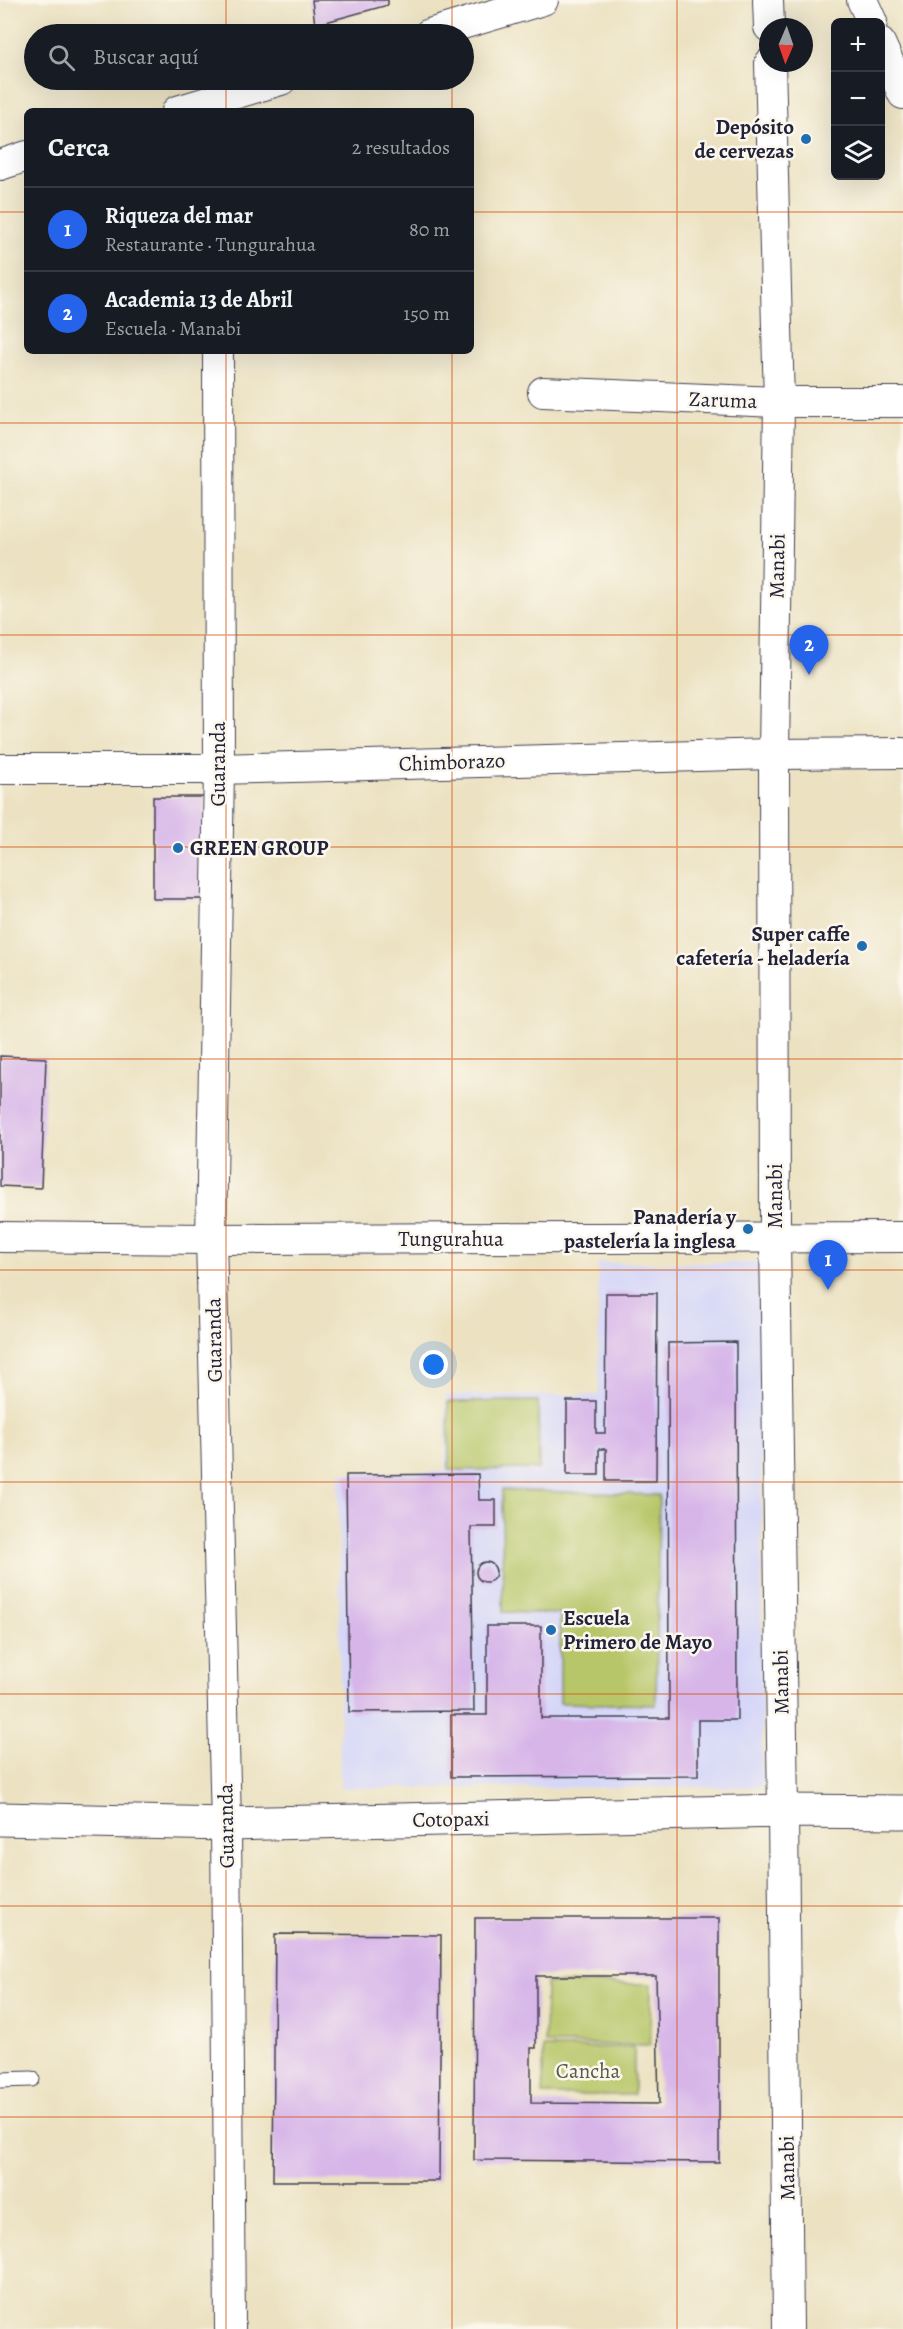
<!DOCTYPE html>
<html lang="es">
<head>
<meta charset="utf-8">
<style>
  :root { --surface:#171b24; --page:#20242c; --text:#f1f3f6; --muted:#9ea1a6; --line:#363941; --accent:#2563eb }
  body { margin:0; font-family:Alegreya,serif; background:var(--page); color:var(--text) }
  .controls { position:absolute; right:18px; top:18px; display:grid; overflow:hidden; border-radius:9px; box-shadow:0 6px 24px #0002 }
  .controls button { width:54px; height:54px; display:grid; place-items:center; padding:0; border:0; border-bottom:2px solid var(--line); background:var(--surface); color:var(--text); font:30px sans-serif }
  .compass { position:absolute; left:759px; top:18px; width:54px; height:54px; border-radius:50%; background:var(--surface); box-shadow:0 6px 24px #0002; rotate:182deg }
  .you { position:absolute; left:434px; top:1365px; width:21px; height:21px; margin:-15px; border:4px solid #fff; border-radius:50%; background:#1a73e8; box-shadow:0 0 0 9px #1a73e833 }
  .badge { display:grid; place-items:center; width:39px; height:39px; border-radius:50%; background:var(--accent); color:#fff; font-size:20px; font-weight:700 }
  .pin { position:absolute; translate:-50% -50px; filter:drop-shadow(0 2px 3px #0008) }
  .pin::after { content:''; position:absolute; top:32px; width:21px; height:18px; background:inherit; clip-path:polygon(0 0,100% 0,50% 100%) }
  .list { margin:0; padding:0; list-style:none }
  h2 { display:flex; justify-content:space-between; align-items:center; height:78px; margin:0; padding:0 24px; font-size:26px }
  h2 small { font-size:20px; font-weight:400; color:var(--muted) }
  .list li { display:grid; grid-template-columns:39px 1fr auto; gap:18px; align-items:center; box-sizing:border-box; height:84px; padding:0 24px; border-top:2px solid var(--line) }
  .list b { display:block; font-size:22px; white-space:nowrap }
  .list p { margin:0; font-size:20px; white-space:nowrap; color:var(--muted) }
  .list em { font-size:20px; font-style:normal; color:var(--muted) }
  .icon { flex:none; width:33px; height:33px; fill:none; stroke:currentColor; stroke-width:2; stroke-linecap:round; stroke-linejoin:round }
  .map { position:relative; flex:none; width:903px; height:2329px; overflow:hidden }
  .search { position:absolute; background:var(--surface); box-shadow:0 6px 24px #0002; left:24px; top:24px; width:450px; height:66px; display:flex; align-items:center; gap:15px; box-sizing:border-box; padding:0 21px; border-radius:33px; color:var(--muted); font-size:22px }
  .panel { position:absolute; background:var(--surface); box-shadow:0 6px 24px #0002; left:24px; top:108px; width:450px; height:246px; border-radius:9px }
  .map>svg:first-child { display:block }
</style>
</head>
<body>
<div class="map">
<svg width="903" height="2329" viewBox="0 0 903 2329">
  <rect width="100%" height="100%" fill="#fbf7ec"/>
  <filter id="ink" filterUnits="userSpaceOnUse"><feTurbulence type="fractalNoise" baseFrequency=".0167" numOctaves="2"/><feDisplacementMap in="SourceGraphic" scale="12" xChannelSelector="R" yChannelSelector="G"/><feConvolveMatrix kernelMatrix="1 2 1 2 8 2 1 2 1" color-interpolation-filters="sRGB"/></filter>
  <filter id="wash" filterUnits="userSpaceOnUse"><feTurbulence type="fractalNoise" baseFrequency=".008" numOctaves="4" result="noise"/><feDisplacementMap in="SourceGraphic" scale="24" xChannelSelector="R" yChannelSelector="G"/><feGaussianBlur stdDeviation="1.35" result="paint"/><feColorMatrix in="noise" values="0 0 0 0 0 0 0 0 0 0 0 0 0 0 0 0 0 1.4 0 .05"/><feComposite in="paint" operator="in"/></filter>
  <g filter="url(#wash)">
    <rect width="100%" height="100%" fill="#ece2c2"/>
    <polygon fill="#d6d7f8" points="598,1263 761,1263 762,1787 340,1788 339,1473 446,1472 446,1395 599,1395"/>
    <g fill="#b7c668" stroke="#6c7452" stroke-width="1.5">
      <polygon points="538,1401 539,1469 449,1470 448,1402"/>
      <polygon points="502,1490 659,1495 656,1705 560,1703 560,1614 503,1612"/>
      <polygon points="546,1983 651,1984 650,2045 545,2044"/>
      <polygon points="634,2047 634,2095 543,2095 543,2048"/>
    </g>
    <g id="blocks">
      <g fill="#d7b5e9" fill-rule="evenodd">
        <polygon points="312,0 388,0 388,5 315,25"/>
        <rect x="153" y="797" width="51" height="102"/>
        <polygon points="0,1056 46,1058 41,1188 0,1186"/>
        <polygon points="606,1293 657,1293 656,1481 606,1481 606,1449 599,1449 599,1475 567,1475 567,1401 596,1401 596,1433 605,1433"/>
        <polygon points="736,1342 737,1720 698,1720 698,1776 451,1777 451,1715 487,1715 487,1626 541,1626 541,1718 669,1718 668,1343"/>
        <polygon points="478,1474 479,1500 496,1500 496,1527 471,1527 474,1711 349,1712 346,1475"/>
        <circle cx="486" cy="1572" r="10"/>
        <path d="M475,1918h244v244l-245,-2zM536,1976h120l3,128 -128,-1v-55h5z"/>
        <polygon points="275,1934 441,1935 439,2181 273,2181"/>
      </g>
    </g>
  </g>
  <g filter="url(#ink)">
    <use href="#blocks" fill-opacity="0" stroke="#403f4f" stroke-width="1.5"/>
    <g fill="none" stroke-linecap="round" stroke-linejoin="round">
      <defs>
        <polyline id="lane" points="0,2080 32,2079"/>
        <g id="street">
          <polyline points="768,0 769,27"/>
          <polyline points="862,0 872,22"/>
          <polyline points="429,34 543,0"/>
          <polyline points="880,43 903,94"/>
          <polyline points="770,63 779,402 774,754 775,1238 783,1811 788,2329"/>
          <polyline points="177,111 281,80"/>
          <polyline points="0,165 27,156"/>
          <polyline points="218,351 219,769 211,1239 226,1824 230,2329"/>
          <polyline points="543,392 779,402 903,402"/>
          <polyline points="0,769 219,769 774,754 903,753"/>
          <polyline points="0,1237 211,1239 903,1237"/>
        </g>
        <polyline id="secondary" points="0,1819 226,1824 783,1811 903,1812"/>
      </defs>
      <use href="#lane" stroke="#403f4f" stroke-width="17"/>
      <use href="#street" stroke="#403f4f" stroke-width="32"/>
      <use href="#secondary" stroke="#403f4f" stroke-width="35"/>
      <use href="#lane" stroke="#fff" stroke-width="15"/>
      <use href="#street" stroke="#fff" stroke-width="30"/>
      <use href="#secondary" stroke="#fff" stroke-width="33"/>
    </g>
  </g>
  <path fill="none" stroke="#d45411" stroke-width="1.5" stroke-opacity="0.55" d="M226,0v34M452,0v34M677,0v2329M226,80v31M452,80v31M0,212h27M471,212h432M226,351v1978M452,351v1978M0,423h903M0,635h903M0,847h903M0,1059h903M0,1270h903M0,1482h903M0,1694h903M0,1906h903M0,2117h903"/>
  <g fill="#1f6fb2" stroke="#fbf7ec" stroke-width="2">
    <circle cx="806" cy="139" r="6"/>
    <circle cx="178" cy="848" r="6"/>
    <circle cx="862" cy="946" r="6"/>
    <circle cx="748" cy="1229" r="6"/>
    <circle cx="551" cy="1630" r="6"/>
  </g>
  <g text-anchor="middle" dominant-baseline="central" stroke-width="5" stroke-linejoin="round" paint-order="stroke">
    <g font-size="21" font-weight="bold" fill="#22223b" stroke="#fbf7ec" text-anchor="end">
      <text x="794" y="127">Depósito<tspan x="794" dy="24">de cervezas</tspan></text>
      <text x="190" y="848" text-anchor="start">GREEN GROUP</text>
      <text x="850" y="934">Super caffe<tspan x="850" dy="24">cafetería - heladería</tspan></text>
      <text x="736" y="1217">Panadería y<tspan x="736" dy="24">pastelería la inglesa</tspan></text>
      <text x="563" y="1618" text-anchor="start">Escuela<tspan x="563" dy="24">Primero de Mayo</tspan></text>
    </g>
    <g font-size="21" fill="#22223b" stroke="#fbf7ec">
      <text transform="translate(723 400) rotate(2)">Zaruma</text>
      <text transform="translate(777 566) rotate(-89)">Manabi</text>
      <text transform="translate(452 762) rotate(-2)">Chimborazo</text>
      <text transform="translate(218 764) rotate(-90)">Guaranda</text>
      <text transform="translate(775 1196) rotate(-90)">Manabi</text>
      <text x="451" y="1239">Tungurahua</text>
      <text transform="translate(214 1340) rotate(-91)">Guaranda</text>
      <text transform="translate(781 1682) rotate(-91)">Manabi</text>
      <text transform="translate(451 1819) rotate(-1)">Cotopaxi</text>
      <text transform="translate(226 1826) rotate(-91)">Guaranda</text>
      <text transform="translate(787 2168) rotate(-91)">Manabi</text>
    </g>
    <g font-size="21" fill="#565b4b" stroke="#fbf7ec">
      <text x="588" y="2071">Cancha</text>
    </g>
  </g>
</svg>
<div class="controls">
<button>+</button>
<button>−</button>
<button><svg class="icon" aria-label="layers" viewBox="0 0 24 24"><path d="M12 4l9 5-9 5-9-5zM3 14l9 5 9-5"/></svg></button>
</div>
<svg class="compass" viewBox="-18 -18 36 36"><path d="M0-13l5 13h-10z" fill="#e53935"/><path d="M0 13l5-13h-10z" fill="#9ea1a6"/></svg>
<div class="you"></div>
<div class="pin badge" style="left:828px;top:1290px">1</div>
<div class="pin badge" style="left:809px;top:675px">2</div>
<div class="search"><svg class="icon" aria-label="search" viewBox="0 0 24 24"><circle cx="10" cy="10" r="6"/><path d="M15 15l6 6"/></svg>Buscar aquí</div>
<section class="panel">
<h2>Cerca<small>2 resultados</small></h2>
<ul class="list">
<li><span class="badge">1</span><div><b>Riqueza del mar</b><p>Restaurante · Tungurahua</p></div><em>80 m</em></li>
<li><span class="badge">2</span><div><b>Academia 13 de Abril</b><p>Escuela · Manabi</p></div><em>150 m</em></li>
</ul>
</section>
</div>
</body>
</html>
